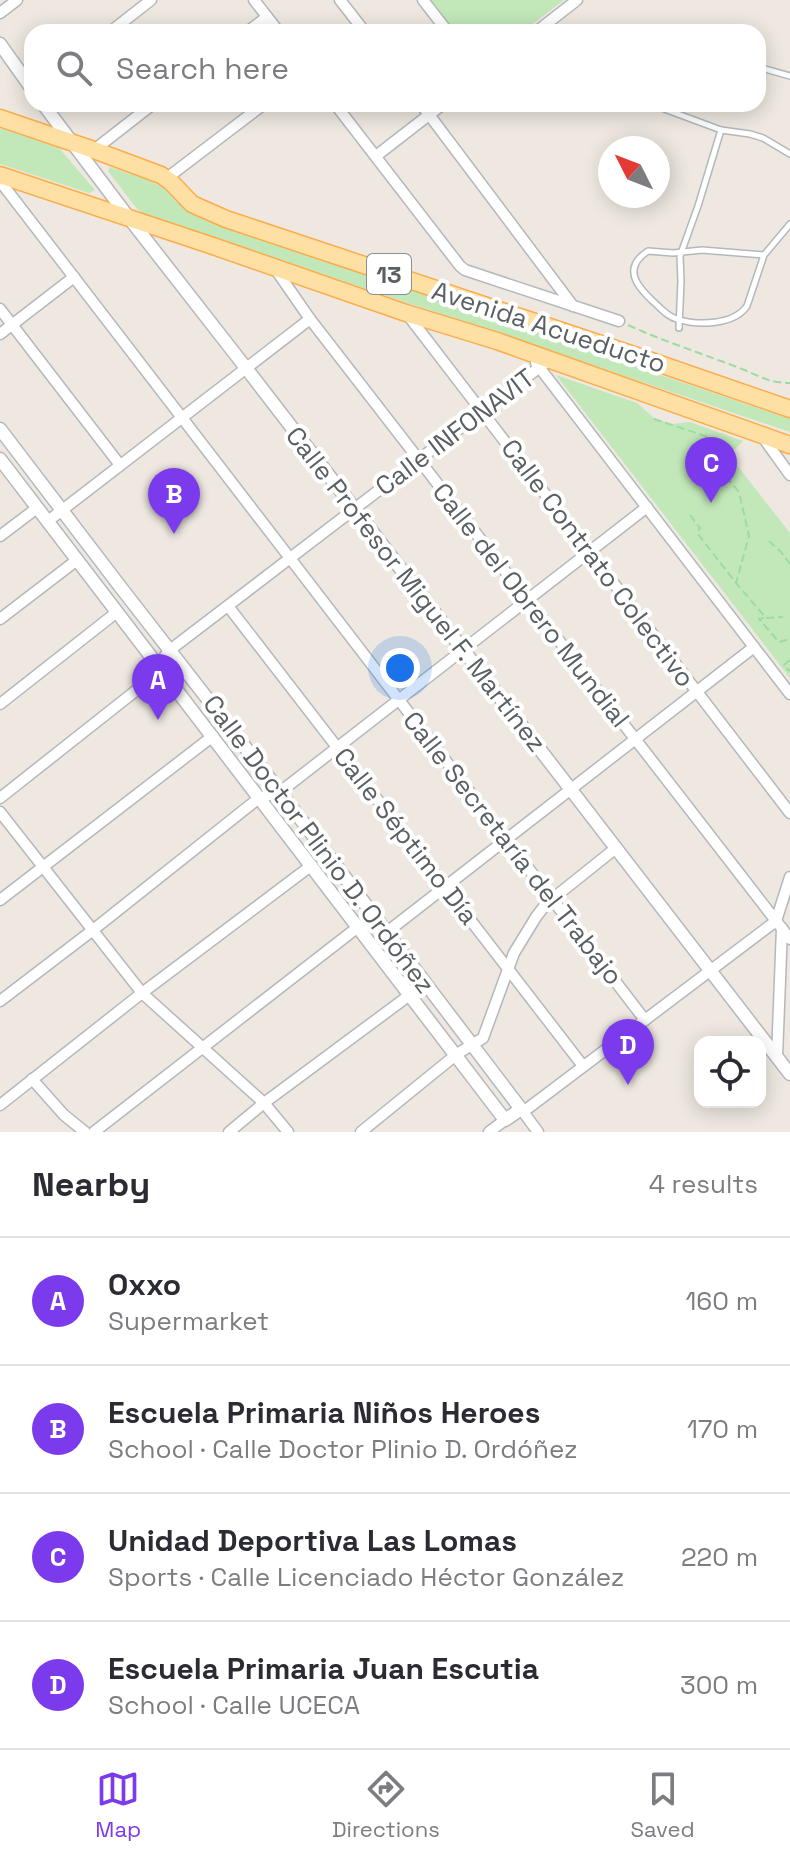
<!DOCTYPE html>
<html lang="en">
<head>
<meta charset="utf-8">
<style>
  :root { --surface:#fff; --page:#f7f7f7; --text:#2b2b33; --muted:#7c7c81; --line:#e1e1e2; --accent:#7c3aed }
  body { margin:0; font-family:"Space Grotesk",sans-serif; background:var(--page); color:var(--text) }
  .controls { position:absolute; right:24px; bottom:24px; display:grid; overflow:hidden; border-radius:16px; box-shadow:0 4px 20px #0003 }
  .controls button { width:72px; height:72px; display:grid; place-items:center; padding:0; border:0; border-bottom:2px solid var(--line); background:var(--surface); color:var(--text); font:40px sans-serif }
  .compass { position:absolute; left:598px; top:136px; width:72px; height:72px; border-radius:50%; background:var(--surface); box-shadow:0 4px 20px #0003; rotate:312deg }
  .you { position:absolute; left:400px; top:668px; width:28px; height:28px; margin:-20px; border:6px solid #fff; border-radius:50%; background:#1a73e8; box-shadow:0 0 0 12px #1a73e833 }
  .badge { display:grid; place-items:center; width:52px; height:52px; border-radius:50%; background:var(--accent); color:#fff; font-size:26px; font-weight:700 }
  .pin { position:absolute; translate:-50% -66px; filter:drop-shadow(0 2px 4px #0008) }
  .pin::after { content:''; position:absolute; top:42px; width:28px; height:24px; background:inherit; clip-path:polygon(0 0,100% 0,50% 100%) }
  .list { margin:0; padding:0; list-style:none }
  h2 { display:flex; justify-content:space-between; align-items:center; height:104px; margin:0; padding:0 32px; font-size:34px }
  h2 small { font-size:26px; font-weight:400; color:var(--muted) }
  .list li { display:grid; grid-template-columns:52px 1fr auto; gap:24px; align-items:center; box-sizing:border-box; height:128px; padding:0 32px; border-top:2px solid var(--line) }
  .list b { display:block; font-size:30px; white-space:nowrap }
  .list p { margin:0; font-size:26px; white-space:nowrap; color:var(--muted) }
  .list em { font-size:26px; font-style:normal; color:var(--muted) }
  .icon { flex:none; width:44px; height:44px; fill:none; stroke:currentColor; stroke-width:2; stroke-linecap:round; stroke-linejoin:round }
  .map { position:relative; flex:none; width:790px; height:1132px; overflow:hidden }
  .search { position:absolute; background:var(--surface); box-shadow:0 4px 20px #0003; left:24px; right:24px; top:24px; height:88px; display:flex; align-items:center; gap:20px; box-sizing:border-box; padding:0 28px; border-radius:24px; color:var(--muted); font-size:30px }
  .sheet { height:616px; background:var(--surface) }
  nav { display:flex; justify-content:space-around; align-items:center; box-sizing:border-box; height:112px; border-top:2px solid var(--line); background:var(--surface); font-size:22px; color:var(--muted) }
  nav a { display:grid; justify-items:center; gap:4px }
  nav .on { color:var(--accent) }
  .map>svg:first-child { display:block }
</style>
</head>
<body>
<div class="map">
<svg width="790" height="1132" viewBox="0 0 790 1132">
  <rect width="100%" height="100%" fill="#eee8e0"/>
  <g fill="#c2e8ba">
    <polygon points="430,0 564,0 522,32 455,32"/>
    <polygon points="0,128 59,148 95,190 89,193 0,164"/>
    <path d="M110,167c18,7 40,11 55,22 17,13 20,23 42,32l583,198v13l-646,-218 -7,-5 -29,-38z"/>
    <polygon points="556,375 637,403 654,418 672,424 690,422 743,441 729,455 790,533 790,678"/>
  </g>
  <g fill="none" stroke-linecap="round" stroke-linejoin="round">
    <defs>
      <g id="service">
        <polyline points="758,67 790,76"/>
        <polyline points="651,104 721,130 750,134 763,138 790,154"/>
        <path d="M764,255l-62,-5 -29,3 -25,-2c-28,18 -9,38 9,54 6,6 12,12 20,14 21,7 57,6 70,-13l17,-51 26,-31"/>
        <polyline points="679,328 681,281 680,256 698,206 721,130"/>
      </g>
      <g id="minor">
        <polyline points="254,0 279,32"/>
        <polyline points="340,0 365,32"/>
        <polyline points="423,0 448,32"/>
        <polyline points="0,13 17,0"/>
        <polyline points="110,32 151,0"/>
        <polyline points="247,32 267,17"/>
        <polyline points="536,32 577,0"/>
        <polyline points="335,104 460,266 465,270 619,321"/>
        <polyline points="421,104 573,306"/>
        <polyline points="94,150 153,104"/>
        <polyline points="376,156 443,104"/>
        <polyline points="167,178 264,104"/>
        <polyline points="0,181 645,1020"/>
        <polyline points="276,270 310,319 790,939"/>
        <polyline points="0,309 120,465"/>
        <polyline points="407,314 790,813"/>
        <polyline points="0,334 74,277"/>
        <polyline points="536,363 790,694"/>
        <polyline points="762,436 790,475"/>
        <polyline points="48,521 310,319"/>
        <polyline points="0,536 37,508"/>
        <polyline points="228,606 583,1066"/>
        <polyline points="0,619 77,560"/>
        <polyline points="0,704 117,612"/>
        <polyline points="0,798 162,670 165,656 170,650 549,360"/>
        <polyline points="0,812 142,993 264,1103 288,1132"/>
        <polyline points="0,900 213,736"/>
        <polyline points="387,932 754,647"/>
        <polyline points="0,1001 93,930 259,798 280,792 647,507"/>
        <polyline points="777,1057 782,928"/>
        <polyline points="32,1079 64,1115 85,1132"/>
        <polyline points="0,1105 142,993 312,865"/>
        <polyline points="521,1109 538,1132"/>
        <polyline points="523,1112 776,921 790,877"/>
        <polyline points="94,1132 358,927 379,922"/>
        <polyline points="229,1132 264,1103 411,994"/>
        <polyline points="361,1132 457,1054 483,1038 514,953 536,917 546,904 616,848"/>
        <polyline points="489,1132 505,1120"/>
      </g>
      <g id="tertiary">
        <polyline points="0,44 32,89"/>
        <polyline points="43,104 129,218 246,368 790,1074"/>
        <polyline points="0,429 122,589 280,792 521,1109 505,1120 0,459"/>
      </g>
      <g id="primary">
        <polyline points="0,118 94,150 161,175 171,182 192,204 226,219 634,355 790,409"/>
        <polyline points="0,175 213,246 406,313 497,341 790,445"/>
      </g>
    </defs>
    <use href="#service" stroke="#b3b8bd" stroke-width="8"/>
    <use href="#minor" stroke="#b3b8bd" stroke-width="13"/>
    <use href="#tertiary" stroke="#b3b8bd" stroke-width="15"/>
    <use href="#primary" stroke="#feac49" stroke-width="19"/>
    <g stroke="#9cdba1" stroke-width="2" stroke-dasharray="8 4" stroke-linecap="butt">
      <path d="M628,325c37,17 76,29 114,44 20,8 24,13 48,14"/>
      <polyline points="654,419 708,437 734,472 727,478 739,492 749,536 736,583"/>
      <polyline points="690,515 700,528 697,533 736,583 766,618 783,617"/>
      <polyline points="769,541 781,552 790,564"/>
      <polyline points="764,618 759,619 779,642 790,639"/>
      <polyline points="790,660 784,665 785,667 790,671"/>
    </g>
    <use href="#service" stroke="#fff" stroke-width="5"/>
    <use href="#minor" stroke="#fff" stroke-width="10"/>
    <use href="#tertiary" stroke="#fff" stroke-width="12"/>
    <use href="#primary" stroke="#ffe0a4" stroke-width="16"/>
  </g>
  <g text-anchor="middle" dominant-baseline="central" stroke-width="8" stroke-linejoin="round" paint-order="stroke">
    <rect fill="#fff" stroke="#8b8f92" stroke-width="2" x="367" y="254" width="44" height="40" rx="6"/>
    <g font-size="24" font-weight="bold" fill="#595f63">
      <text x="389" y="274">13</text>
    </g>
    <g font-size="26" fill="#595f63" stroke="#fff">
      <text transform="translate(549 327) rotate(18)">Avenida Acueducto</text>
      <text transform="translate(455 432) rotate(-37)">Calle INFONAVIT</text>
      <text transform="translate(598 563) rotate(53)">Calle Contrato Colectivo</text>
      <text transform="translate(416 589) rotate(52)">Calle Profesor Miguel F. Martínez</text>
      <text transform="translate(531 605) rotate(52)">Calle del Obrero Mundial</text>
      <text transform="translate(406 836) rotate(52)">Calle Séptimo Día</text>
      <text transform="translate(319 844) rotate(53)">Calle Doctor Plinio D. Ordóñez</text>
      <text transform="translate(513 848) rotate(52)">Calle Secretaría del Trabajo</text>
    </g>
  </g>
</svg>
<div class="controls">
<button><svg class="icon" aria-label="locate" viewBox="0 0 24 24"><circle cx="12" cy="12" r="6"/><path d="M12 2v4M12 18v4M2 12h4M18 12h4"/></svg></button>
</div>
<svg class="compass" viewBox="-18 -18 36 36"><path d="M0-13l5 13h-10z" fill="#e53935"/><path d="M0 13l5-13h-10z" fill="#7c7c81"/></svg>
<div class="you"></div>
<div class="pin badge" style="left:158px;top:720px">A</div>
<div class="pin badge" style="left:174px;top:534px">B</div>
<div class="pin badge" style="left:711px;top:503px">C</div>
<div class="pin badge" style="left:628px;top:1085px">D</div>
<div class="search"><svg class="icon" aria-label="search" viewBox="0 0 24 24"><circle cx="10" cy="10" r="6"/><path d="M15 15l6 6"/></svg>Search here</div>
</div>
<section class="sheet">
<h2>Nearby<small>4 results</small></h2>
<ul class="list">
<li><span class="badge">A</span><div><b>Oxxo</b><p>Supermarket</p></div><em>160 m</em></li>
<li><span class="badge">B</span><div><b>Escuela Primaria Niños Heroes</b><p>School · Calle Doctor Plinio D. Ordóñez</p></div><em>170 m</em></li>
<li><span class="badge">C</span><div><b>Unidad Deportiva Las Lomas</b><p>Sports · Calle Licenciado Héctor González</p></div><em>220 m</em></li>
<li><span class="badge">D</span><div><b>Escuela Primaria Juan Escutia</b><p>School · Calle UCECA</p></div><em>300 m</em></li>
</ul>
</section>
<nav>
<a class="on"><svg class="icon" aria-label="map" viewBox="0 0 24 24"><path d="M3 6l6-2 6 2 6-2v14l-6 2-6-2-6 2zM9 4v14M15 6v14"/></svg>Map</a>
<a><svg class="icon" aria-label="directions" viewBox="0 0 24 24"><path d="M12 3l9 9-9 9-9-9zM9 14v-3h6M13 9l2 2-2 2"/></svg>Directions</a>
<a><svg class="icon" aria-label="saved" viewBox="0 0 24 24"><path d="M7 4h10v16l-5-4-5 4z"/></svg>Saved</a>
</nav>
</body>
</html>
